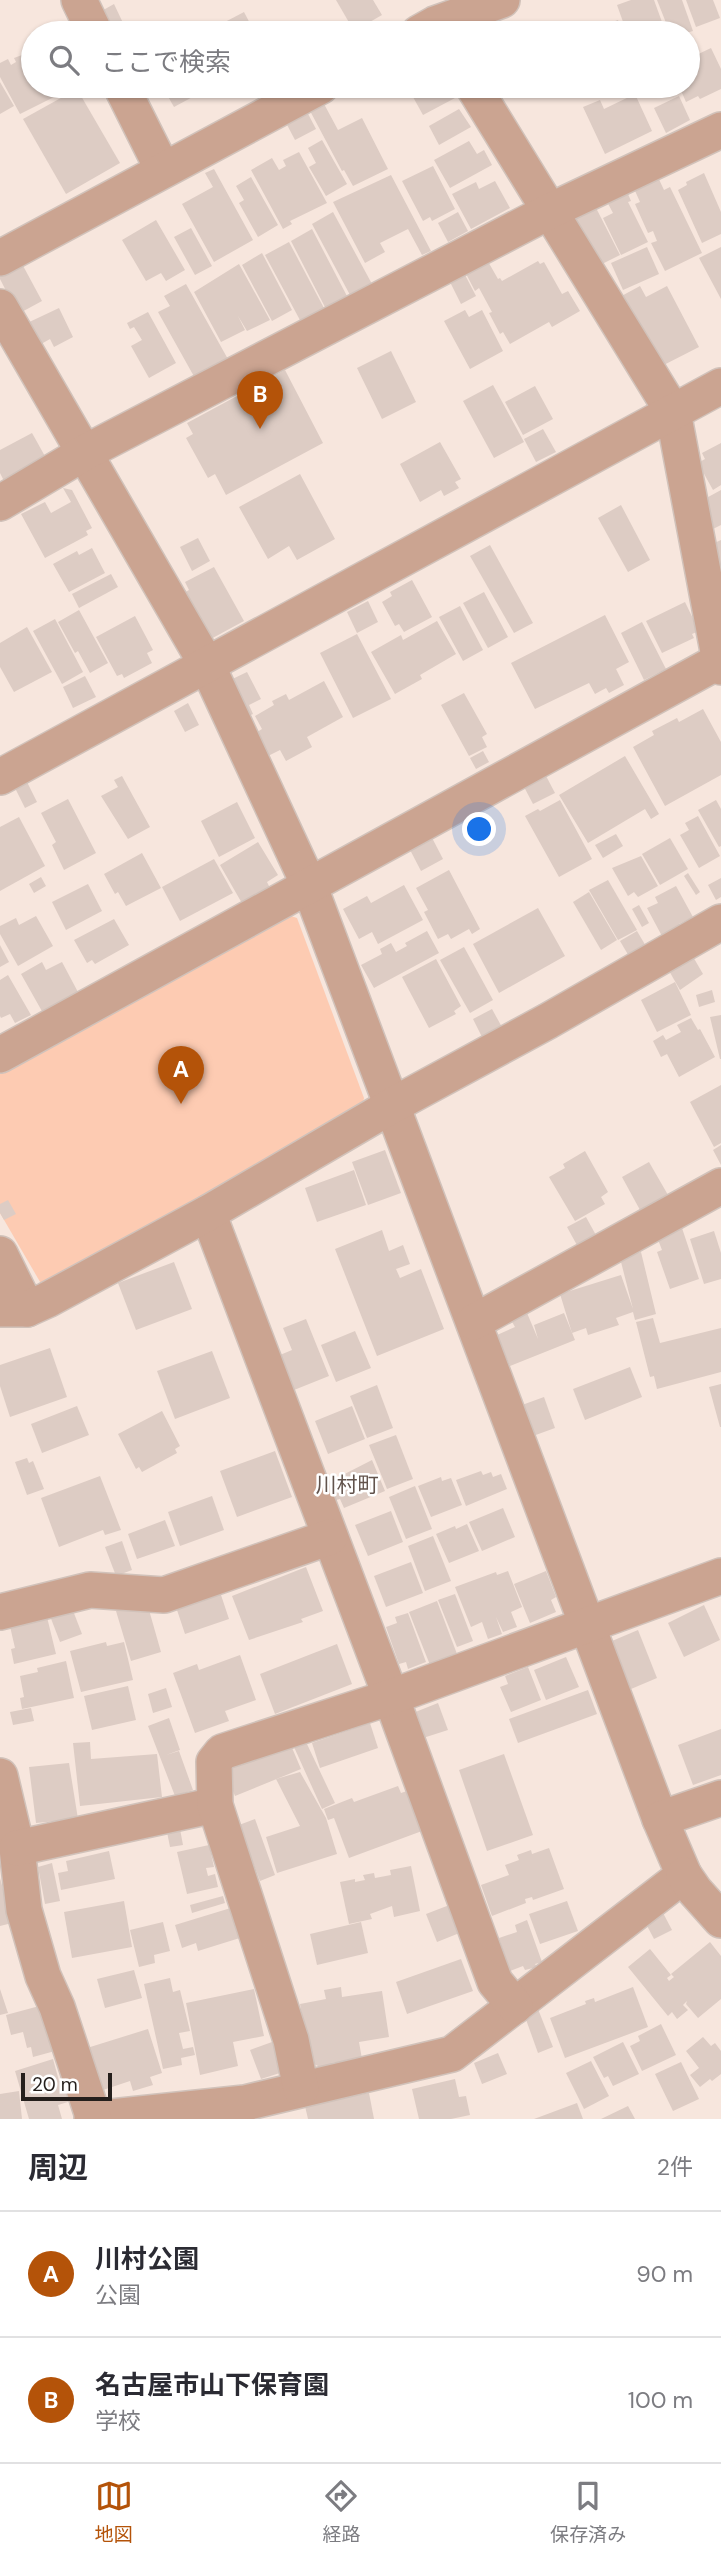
<!DOCTYPE html>
<html lang="ja">
<head>
<meta charset="utf-8">
<style>
  :root { --surface:#fff; --page:#f2f2f3; --text:#2b2b33; --muted:#7c7c81; --line:#e1e1e2; --accent:#b45309 }
  body { margin:0; font-family:"DM Sans","Noto Sans JP",sans-serif; background:var(--page); color:var(--text) }
  .scale { position:absolute; left:21px; bottom:18px; width:91px; box-sizing:border-box; padding-left:7px; border:4px solid #251f1c; border-top:0; font-size:19px; line-height:24px; white-space:nowrap; color:#251f1c; -webkit-text-stroke:5px #fff; paint-order:stroke }
  .you { position:absolute; left:480px; top:830px; width:24px; height:24px; margin:-18px; border:5px solid #fff; border-radius:50%; background:#1a73e8; box-shadow:0 0 0 10px #1a73e833 }
  .badge { display:grid; place-items:center; width:46px; height:46px; border-radius:50%; background:var(--accent); color:#fff; font-size:23px; font-weight:700 }
  .pin { position:absolute; translate:-50% -58px; filter:drop-shadow(0 2px 4px #0008) }
  .pin::after { content:''; position:absolute; top:37px; width:24px; height:21px; background:inherit; clip-path:polygon(0 0,100% 0,50% 100%) }
  .list { margin:0; padding:0; list-style:none }
  h2 { display:flex; justify-content:space-between; align-items:center; height:91px; margin:0; padding:0 28px; font-size:30px }
  h2 small { font-size:23px; font-weight:400; color:var(--muted) }
  .list li { display:grid; grid-template-columns:46px 1fr auto; gap:21px; align-items:center; box-sizing:border-box; height:126px; padding:0 28px; border-top:2px solid var(--line) }
  .list b { display:block; font-size:26px; white-space:nowrap }
  .list p { margin:0; font-size:23px; white-space:nowrap; color:var(--muted) }
  .list em { font-size:23px; font-style:normal; color:var(--muted) }
  .icon { flex:none; width:38px; height:38px; fill:none; stroke:currentColor; stroke-width:2; stroke-linecap:round; stroke-linejoin:round }
  .map { position:relative; flex:none; width:721px; height:2119px; overflow:hidden }
  .search { position:absolute; background:var(--surface); box-shadow:0 2px 5px #0004; left:21px; right:21px; top:21px; height:77px; display:flex; align-items:center; gap:18px; box-sizing:border-box; padding:0 24px; border-radius:38px; color:var(--muted); font-size:26px }
  .sheet { height:343px; background:var(--surface) }
  nav { display:flex; justify-content:space-around; align-items:center; box-sizing:border-box; height:98px; border-top:2px solid var(--line); background:var(--surface); font-size:19px; color:var(--muted) }
  nav a { display:grid; justify-items:center; gap:4px }
  nav .on { color:var(--accent) }
  .map>svg:first-child { display:block }
</style>
</head>
<body>
<div class="map">
<svg width="721" height="2119" viewBox="0 0 721 2119">
  <rect width="100%" height="100%" fill="#f7e6dd"/>
  <polygon fill="#fdcbb2" points="285,914 297,918 364,1098 361,1110 43,1287 0,1213 0,1071"/>
  <g fill="#ddccc4">
    <polygon points="336,0 373,0 382,15 354,31"/>
    <polygon points="631,0 654,0 666,33 627,33 617,5"/>
    <polygon points="657,0 682,0 693,31 686,33 670,33"/>
    <polygon points="686,0 713,0 720,18 696,27"/>
    <polygon points="114,4 124,25 108,33 98,13"/>
    <polygon points="244,12 255,33 204,33"/>
    <polygon points="618,20 623,33 582,33"/>
    <polygon points="711,48 721,69 721,89 700,99 698,96 686,102 679,86 688,86 688,59"/>
    <polygon points="33,54 33,86 76,86 20,114 0,77 0,63 8,59 11,65 16,62 14,58 22,55 23,58"/>
    <polygon points="0,82 14,106 0,114"/>
    <polygon points="162,86 213,86 174,107"/>
    <polygon points="434,86 445,86 455,98 423,115 413,97"/>
    <polygon points="77,89 120,163 66,194 23,119"/>
    <polygon points="635,94 652,131 605,154 583,107 600,100 604,109"/>
    <polygon points="679,96 690,120 666,133 654,108"/>
    <polygon points="323,102 338,130 362,118 388,169 353,186 344,170 342,171 309,109"/>
    <polygon points="459,109 471,127 439,145 429,126"/>
    <polygon points="306,110 316,129 295,140 285,121"/>
    <polygon points="322,140 347,184 326,196 309,167 316,163 308,148"/>
    <polygon points="469,141 477,154 484,150 492,165 450,188 434,160"/>
    <polygon points="299,152 327,203 290,221 292,224 283,229 251,170 272,158 279,170 286,166 283,160"/>
    <polygon points="433,166 455,209 432,221 430,217 423,221 402,181"/>
    <polygon points="214,169 253,240 214,262 182,204 213,187 205,173"/>
    <polygon points="656,173 664,190 670,187 702,253 665,271 651,243 657,241 653,231 648,233 635,204 640,202 632,184"/>
    <polygon points="704,173 721,212 721,234 702,243 678,190 687,185 686,182"/>
    <polygon points="391,175 431,251 422,255 408,229 380,243 385,252 365,263 333,202"/>
    <polygon points="251,177 278,225 258,237 239,203 244,200 236,186"/>
    <polygon points="495,181 510,208 471,229 452,194 476,182 479,189"/>
    <polygon points="625,187 631,201 628,202 648,242 621,255 603,218 613,213 604,196"/>
    <polygon points="593,202 620,255 594,268 571,212"/>
    <polygon points="333,212 372,284 350,295 312,224"/>
    <polygon points="458,212 468,231 448,242 438,223"/>
    <polygon points="156,220 185,270 166,281 161,273 146,281 122,240"/>
    <polygon points="191,228 212,266 195,275 174,237"/>
    <polygon points="312,229 348,298 326,309 291,241"/>
    <polygon points="289,242 325,310 301,322 265,255"/>
    <polygon points="647,247 659,274 623,290 611,263"/>
    <polygon points="721,247 721,299 699,258"/>
    <polygon points="262,253 292,310 272,321 242,265"/>
    <polygon points="486,258 498,279 500,278 502,281 538,261 540,264 544,262 562,294 568,291 580,311 552,327 549,322 510,344 503,332 500,334 489,313 492,312 479,288 475,291 464,270"/>
    <polygon points="21,262 42,301 18,314 0,279 0,273"/>
    <polygon points="239,264 270,320 247,331 238,316 245,330 221,342 194,292"/>
    <polygon points="463,271 476,296 461,304 448,278"/>
    <polygon points="186,284 229,361 196,380 158,312 170,306 164,296"/>
    <polygon points="640,286 646,297 667,286 699,347 652,371 616,299"/>
    <polygon points="59,308 73,337 54,347 50,339 34,348 23,325"/>
    <polygon points="465,310 469,317 482,310 503,351 470,369 444,321"/>
    <polygon points="148,312 176,363 149,378 131,346 142,340 134,327 130,329 127,323"/>
    <polygon points="391,351 416,402 382,419 357,368"/>
    <polygon points="285,370 323,443 226,495 215,474 208,478 186,438 193,434 187,423"/>
    <polygon points="493,385 524,442 494,458 463,401"/>
    <polygon points="535,386 553,419 523,435 505,402"/>
    <polygon points="543,429 556,452 536,462 524,439"/>
    <polygon points="32,433 46,458 4,481 0,473 0,450"/>
    <polygon points="440,442 461,479 455,482 459,488 444,496 441,490 420,502 400,464"/>
    <polygon points="721,443 721,485 713,490 698,463 705,459 702,453"/>
    <polygon points="300,474 335,539 297,560 289,546 268,559 239,507"/>
    <polygon points="63,488 72,490 92,528 86,531 88,535 45,558 21,514 45,502 51,513 71,502"/>
    <polygon points="721,490 721,525 713,529 699,502"/>
    <polygon points="621,505 650,560 628,572 598,518"/>
    <polygon points="198,538 210,561 192,571 180,547"/>
    <polygon points="721,540 721,566 710,545"/>
    <polygon points="490,545 533,623 514,633 470,556"/>
    <polygon points="92,548 105,573 69,592 53,564 77,551 79,555"/>
    <polygon points="214,567 244,621 209,640 179,596 189,590 185,582"/>
    <polygon points="111,574 118,587 79,608 72,594"/>
    <polygon points="412,580 432,617 404,632 399,624 395,626 382,602 392,596 390,592"/>
    <polygon points="484,592 508,637 488,648 463,603"/>
    <polygon points="368,601 378,622 357,633 347,612"/>
    <polygon points="685,602 699,631 692,634 694,638 662,653 646,621"/>
    <polygon points="460,606 483,650 463,661 439,617"/>
    <polygon points="79,610 108,663 90,673 78,651 75,653 58,622"/>
    <polygon points="605,615 629,662 616,669 624,685 609,693 606,688 595,694 589,683 535,709 511,663"/>
    <polygon points="135,616 153,650 147,653 152,663 124,678 122,674 117,676 96,637"/>
    <polygon points="55,619 83,672 62,684 33,631"/>
    <polygon points="437,621 456,654 420,675 422,679 395,694 371,652 401,635 403,640"/>
    <polygon points="642,622 666,669 644,680 621,633"/>
    <polygon points="27,627 52,672 14,692 0,667 0,643"/>
    <polygon points="357,634 391,699 353,718 320,653"/>
    <polygon points="247,672 261,699 249,705 253,714 242,719 224,683"/>
    <polygon points="85,676 96,697 73,708 63,687"/>
    <polygon points="324,681 343,717 307,737 312,747 286,761 280,750 266,757 254,734 262,729 255,716 274,705 272,701 286,694 289,700"/>
    <polygon points="464,693 487,734 482,737 487,747 469,756 441,705"/>
    <polygon points="188,703 199,725 185,732 174,711"/>
    <polygon points="703,709 721,742 721,775 665,806 633,747 654,735 652,731 677,718 679,722"/>
    <polygon points="483,751 489,762 476,769 470,758"/>
    <polygon points="625,756 659,814 651,819 645,809 588,843 559,795"/>
    <polygon points="545,774 555,793 533,804 523,785"/>
    <polygon points="122,776 150,827 128,839 101,796 118,787 114,780"/>
    <polygon points="27,782 37,802 25,808 15,788"/>
    <polygon points="68,799 96,853 64,870 52,845 56,842 41,813"/>
    <polygon points="560,800 592,859 559,877 525,816 538,809 540,811"/>
    <polygon points="716,800 721,809 721,846 719,847 698,810"/>
    <polygon points="237,802 255,838 219,857 201,821"/>
    <polygon points="698,816 720,856 699,868 680,835 689,830 685,823"/>
    <polygon points="19,817 45,866 0,891 0,827"/>
    <polygon points="429,832 443,859 421,871 407,844"/>
    <polygon points="616,834 623,846 603,858 595,845"/>
    <polygon points="670,838 688,869 660,885 642,854"/>
    <polygon points="258,842 278,875 267,882 270,888 243,905 220,865"/>
    <polygon points="142,853 161,888 126,906 118,892 115,894 104,874"/>
    <polygon points="641,856 658,886 638,897 634,892 628,896 612,868"/>
    <polygon points="214,859 233,893 180,921 162,887"/>
    <polygon points="449,870 480,929 472,934 469,929 451,939 448,934 438,939 424,912 428,910 416,888"/>
    <polygon points="688,873 700,892 696,895 684,876"/>
    <polygon points="41,877 46,886 34,893 29,884"/>
    <polygon points="721,878 721,897 716,900 708,885"/>
    <polygon points="608,880 637,930 618,940 589,890"/>
    <polygon points="88,884 102,911 66,930 52,902"/>
    <polygon points="404,885 423,920 378,944 372,932 359,939 343,909 367,896 371,903"/>
    <polygon points="676,886 693,917 679,924 681,929 663,938 647,908 658,903 655,897"/>
    <polygon points="589,892 617,940 601,950 573,902"/>
    <polygon points="639,905 649,923 642,927 632,909"/>
    <polygon points="538,908 565,956 499,993 473,944"/>
    <polygon points="36,916 53,946 18,966 0,934 0,926 16,918 19,925"/>
    <polygon points="114,919 129,945 95,964 92,960 87,963 74,940"/>
    <polygon points="427,931 439,953 374,988 361,965 382,954 380,949 391,943 396,952 407,946 405,943"/>
    <polygon points="637,931 647,948 630,958 620,941"/>
    <polygon points="0,945 9,962 0,967"/>
    <polygon points="464,947 493,1000 470,1013 440,960"/>
    <polygon points="692,955 703,974 680,990 668,969"/>
    <polygon points="436,959 461,1006 454,1011 456,1014 429,1028 402,977"/>
    <polygon points="42,962 46,970 62,962 79,994 43,1013 21,974"/>
    <polygon points="8,975 31,1015 15,1023 10,1014 1,1018 0,1016 0,980"/>
    <polygon points="675,982 691,1015 657,1032 641,1000"/>
    <polygon points="712,990 715,1002 699,1007 696,995"/>
    <polygon points="492,1009 503,1029 483,1039 473,1019"/>
    <polygon points="721,1015 721,1059 720,1059 710,1017"/>
    <polygon points="691,1018 698,1030 700,1029 715,1057 679,1077 667,1054 661,1057 653,1041 663,1035 666,1040 681,1032 677,1025"/>
    <polygon points="721,1085 721,1143 714,1147 690,1102"/>
    <polygon points="721,1145 721,1165 713,1150"/>
    <polygon points="385,1150 401,1193 368,1205 352,1162"/>
    <polygon points="585,1151 608,1192 601,1197 605,1204 575,1221 549,1177 565,1168 563,1164"/>
    <polygon points="649,1162 668,1195 640,1210 622,1177"/>
    <polygon points="354,1170 366,1205 317,1222 305,1188"/>
    <polygon points="8,1200 16,1214 4,1220 0,1213 0,1204"/>
    <polygon points="586,1217 597,1237 578,1247 567,1227"/>
    <polygon points="682,1228 699,1279 670,1289 657,1252 662,1250 657,1237"/>
    <polygon points="382,1230 389,1251 403,1245 410,1264 396,1269 400,1278 421,1269 444,1329 377,1356 335,1249"/>
    <polygon points="714,1231 721,1253 721,1279 704,1284 690,1239"/>
    <polygon points="641,1252 656,1314 635,1320 633,1312 616,1318 619,1325 588,1335 586,1328 572,1333 560,1294 621,1275 633,1309 620,1258"/>
    <polygon points="174,1262 192,1309 136,1330 118,1283"/>
    <polygon points="527,1313 538,1339 534,1325 564,1313 575,1340 510,1366 497,1335 515,1327 511,1320"/>
    <polygon points="653,1318 660,1343 721,1328 721,1372 657,1389 654,1376 650,1377 636,1322"/>
    <polygon points="306,1319 329,1376 294,1390 280,1355 292,1350 283,1328"/>
    <polygon points="355,1331 371,1368 336,1382 321,1345"/>
    <polygon points="50,1348 67,1397 10,1417 0,1386 0,1365"/>
    <polygon points="212,1351 230,1398 175,1419 157,1371"/>
    <polygon points="630,1367 642,1397 585,1420 573,1389"/>
    <polygon points="721,1384 721,1427 720,1427 709,1387"/>
    <polygon points="377,1385 393,1428 367,1438 350,1396"/>
    <polygon points="544,1397 555,1428 533,1436 522,1405"/>
    <polygon points="77,1406 89,1435 42,1453 31,1424"/>
    <polygon points="352,1406 365,1439 328,1454 315,1421"/>
    <polygon points="162,1411 180,1446 175,1449 177,1453 142,1472 139,1467 136,1469 118,1434"/>
    <polygon points="396,1435 413,1479 387,1489 369,1445"/>
    <polygon points="275,1451 292,1497 237,1517 220,1471"/>
    <polygon points="27,1458 29,1463 33,1461 44,1489 27,1495 15,1462"/>
    <polygon points="372,1460 385,1491 344,1508 340,1499 336,1500 329,1482"/>
    <polygon points="481,1471 483,1475 491,1472 493,1477 501,1474 507,1489 466,1506 456,1480"/>
    <polygon points="100,1476 121,1530 105,1535 103,1530 59,1547 41,1498"/>
    <polygon points="441,1477 442,1481 451,1478 462,1505 431,1517 418,1486"/>
    <polygon points="415,1486 432,1529 406,1539 389,1497"/>
    <polygon points="212,1496 224,1530 180,1546 168,1512"/>
    <polygon points="503,1508 515,1537 482,1551 469,1522"/>
    <polygon points="391,1511 403,1542 368,1556 355,1525"/>
    <polygon points="165,1520 175,1546 137,1559 128,1534"/>
    <polygon points="467,1524 479,1551 449,1563 436,1534 455,1526 456,1529"/>
    <polygon points="433,1536 451,1581 425,1591 408,1546"/>
    <polygon points="122,1541 132,1570 116,1576 105,1547"/>
    <polygon points="411,1562 423,1593 386,1607 374,1576"/>
    <polygon points="306,1567 323,1611 301,1619 303,1622 249,1640 232,1596"/>
    <polygon points="508,1571 522,1607 511,1612 517,1627 503,1632 496,1617 502,1634 488,1639 482,1622 471,1627 455,1587 496,1572 497,1575"/>
    <polygon points="546,1571 556,1597 551,1600 556,1612 530,1623 514,1584"/>
    <polygon points="219,1589 229,1619 185,1634 175,1604"/>
    <polygon points="455,1594 473,1641 457,1647 438,1600"/>
    <polygon points="437,1601 457,1654 430,1665 409,1612"/>
    <polygon points="147,1603 161,1652 131,1661 116,1611"/>
    <polygon points="704,1605 720,1640 684,1657 668,1623"/>
    <polygon points="72,1608 82,1634 60,1642 50,1616"/>
    <polygon points="46,1613 56,1654 14,1664 11,1649 15,1648 9,1622"/>
    <polygon points="408,1613 426,1662 408,1669 406,1662 399,1664 386,1627 397,1623 395,1617"/>
    <polygon points="638,1630 657,1678 631,1689 612,1641"/>
    <polygon points="106,1642 107,1646 124,1642 133,1680 81,1692 70,1651"/>
    <polygon points="337,1644 352,1684 275,1714 260,1674"/>
    <polygon points="240,1655 256,1700 225,1711 229,1721 195,1733 173,1673 197,1664 199,1670"/>
    <polygon points="566,1657 579,1687 546,1700 534,1670"/>
    <polygon points="66,1661 74,1698 22,1709 20,1698 24,1697 20,1676 38,1672 37,1668"/>
    <polygon points="528,1667 541,1700 511,1712 500,1687 508,1684 505,1676"/>
    <polygon points="128,1686 136,1720 92,1730 84,1696"/>
    <polygon points="166,1688 172,1707 153,1713 148,1694"/>
    <polygon points="588,1690 597,1714 518,1743 509,1719"/>
    <polygon points="438,1703 448,1730 423,1738 413,1713"/>
    <polygon points="31,1708 34,1721 13,1725 10,1712"/>
    <polygon points="169,1718 180,1750 166,1755 179,1751 193,1790 175,1796 148,1726"/>
    <polygon points="370,1723 378,1748 320,1768 312,1743"/>
    <polygon points="721,1729 721,1775 693,1785 678,1745"/>
    <polygon points="90,1742 91,1759 157,1754 162,1797 80,1806 73,1743"/>
    <polygon points="306,1742 335,1803 322,1809 294,1747"/>
    <polygon points="290,1743 301,1769 235,1796 227,1776 232,1774 227,1762"/>
    <polygon points="504,1754 533,1835 487,1851 459,1770"/>
    <polygon points="69,1763 78,1819 36,1823 29,1767"/>
    <polygon points="300,1772 326,1818 337,1854 277,1873 266,1837 300,1826 276,1779"/>
    <polygon points="398,1786 401,1793 407,1791 422,1831 349,1858 334,1818 328,1820 324,1809 352,1798 354,1802"/>
    <polygon points="255,1819 275,1875 260,1881 239,1825"/>
    <polygon points="180,1829 183,1845 170,1847 167,1832"/>
    <polygon points="209,1845 214,1867 206,1868 208,1876 215,1874 218,1887 187,1894 177,1852"/>
    <polygon points="549,1848 564,1889 533,1900 532,1897 525,1899 526,1903 492,1916 481,1885 509,1875 505,1865 519,1860 517,1855 531,1850 532,1854"/>
    <polygon points="109,1851 115,1879 61,1890 58,1873 68,1871 66,1861"/>
    <polygon points="52,1863 60,1901 45,1904 38,1867"/>
    <polygon points="411,1866 420,1911 394,1917 392,1906 370,1914 372,1919 349,1924 340,1882 355,1879 355,1882 365,1880 363,1875 374,1873 375,1878 391,1875 390,1870"/>
    <polygon points="0,1878 12,1923 0,1926"/>
    <polygon points="223,1896 225,1903 192,1913 190,1905"/>
    <polygon points="124,1901 132,1947 72,1958 64,1912"/>
    <polygon points="567,1901 578,1931 540,1944 529,1914"/>
    <polygon points="452,1904 462,1932 437,1942 426,1914"/>
    <polygon points="234,1907 243,1937 198,1951 196,1943 182,1948 175,1925"/>
    <polygon points="662,1911 672,1930 654,1939 644,1920"/>
    <polygon points="527,1920 542,1962 535,1964 537,1967 525,1970 523,1966 510,1971 499,1938 517,1932 515,1925"/>
    <polygon points="163,1922 170,1951 154,1955 155,1963 139,1967 130,1930"/>
    <polygon points="361,1922 368,1953 317,1965 310,1934"/>
    <polygon points="710,1942 721,1956 721,1999 698,2018 686,2004 687,2001 683,2005 688,2010 677,2019 672,2012 668,2016 628,1967 650,1949 671,1975 667,1978 669,1981 674,1977 671,1974"/>
    <polygon points="461,1959 473,1991 407,2014 396,1982"/>
    <polygon points="134,1970 142,1998 105,2008 97,1979"/>
    <polygon points="170,1978 173,1992 180,1990 190,2031 179,2033 183,2049 193,2047 195,2055 181,2058 182,2065 163,2069 144,1984"/>
    <polygon points="341,1987 342,1997 382,1991 389,2037 359,2042 362,2059 331,2063 332,2066 322,2068 310,2062 300,2004 326,1999 324,1990"/>
    <polygon points="633,1987 648,2027 565,2058 550,2018 586,2004 585,2001 594,1998 595,2002"/>
    <polygon points="0,1989 8,2013 0,2015"/>
    <polygon points="254,1989 264,2036 233,2042 238,2066 200,2075 186,2003"/>
    <polygon points="43,2005 55,2051 33,2057 31,2047 27,2048 23,2032 11,2035 6,2015"/>
    <polygon points="538,2009 553,2047 538,2053 524,2014"/>
    <polygon points="661,2024 676,2055 642,2071 630,2046 640,2041 638,2036"/>
    <polygon points="148,2029 162,2073 150,2077 153,2085 133,2091 130,2081 100,2091 87,2048"/>
    <polygon points="703,2037 711,2046 715,2043 721,2051 721,2074 712,2081 710,2079 700,2087 690,2075 699,2068 686,2051"/>
    <polygon points="272,2042 283,2072 261,2079 250,2050"/>
    <polygon points="623,2042 639,2074 613,2086 608,2076 604,2078 593,2057"/>
    <polygon points="498,2053 507,2074 482,2084 474,2063"/>
    <polygon points="53,2059 59,2081 64,2079 71,2101 58,2105 62,2119 29,2119 15,2071"/>
    <polygon points="591,2061 609,2096 584,2109 566,2073"/>
    <polygon points="681,2062 699,2099 673,2111 655,2074"/>
    <polygon points="455,2079 459,2097 466,2096 470,2115 451,2119 419,2119 412,2089"/>
    <polygon points="19,2091 22,2119 0,2119 0,2094"/>
    <polygon points="369,2093 374,2119 308,2119 305,2106"/>
    <polygon points="577,2103 583,2119 534,2119"/>
    <polygon points="628,2106 635,2119 601,2119"/>
  </g>
  <g fill="none" stroke-linecap="round" stroke-linejoin="round">
    <defs>
      <g id="minor">
        <polyline points="79,0 95,33"/>
        <polyline points="419,33 435,24 502,0"/>
        <polyline points="121,86 163,170"/>
        <polyline points="473,86 673,412 721,667"/>
        <polyline points="0,258 321,86"/>
        <polyline points="0,307 207,665 309,885 660,1819 684,1875 452,2054 245,2103 92,2119"/>
        <polyline points="0,503 84,453 550,211 721,130"/>
        <polyline points="0,777 721,386"/>
        <polyline points="0,1055 721,660"/>
        <polyline points="208,1213 391,1697 495,1982 515,2006"/>
        <polyline points="0,1254 27,1309"/>
        <polyline points="0,1309 27,1309 47,1300 208,1213 393,1105 548,1021 721,922"/>
        <polyline points="474,1322 721,1186"/>
        <polyline points="0,1612 90,1590 164,1595 330,1537"/>
        <polyline points="0,1776 17,1848 24,1910 43,1976 57,2007 94,2119"/>
        <polyline points="660,1819 721,1798"/>
        <polyline points="17,1848 215,1805"/>
        <polyline points="684,1875 695,1891 721,1920"/>
        <polyline points="301,2089 291,2040 215,1805 214,1762 222,1752 391,1697 721,1576"/>
      </g>
    </defs>
    <use href="#minor" stroke="#d1c2ba" stroke-width="38"/>
    <use href="#minor" stroke="#cba491" stroke-width="35"/>
  </g>
  <g text-anchor="middle" dominant-baseline="central" stroke-width="5" stroke-linejoin="round" paint-order="stroke">
    <g font-size="21" fill="#62534c" stroke="#fff">
      <text x="347" y="1485">川村町</text>
    </g>
  </g>
</svg>
<div class="scale">20 m</div>
<div class="you"></div>
<div class="pin badge" style="left:181px;top:1104px">A</div>
<div class="pin badge" style="left:260px;top:429px">B</div>
<div class="search"><svg class="icon" aria-label="search" viewBox="0 0 24 24"><circle cx="10" cy="10" r="6"/><path d="M15 15l6 6"/></svg>ここで検索</div>
</div>
<section class="sheet">
<h2>周辺<small>2件</small></h2>
<ul class="list">
<li><span class="badge">A</span><div><b>川村公園</b><p>公園</p></div><em>90 m</em></li>
<li><span class="badge">B</span><div><b>名古屋市山下保育園</b><p>学校</p></div><em>100 m</em></li>
</ul>
</section>
<nav>
<a class="on"><svg class="icon" aria-label="map" viewBox="0 0 24 24"><path d="M3 6l6-2 6 2 6-2v14l-6 2-6-2-6 2zM9 4v14M15 6v14"/></svg>地図</a>
<a><svg class="icon" aria-label="directions" viewBox="0 0 24 24"><path d="M12 3l9 9-9 9-9-9zM9 14v-3h6M13 9l2 2-2 2"/></svg>経路</a>
<a><svg class="icon" aria-label="saved" viewBox="0 0 24 24"><path d="M7 4h10v16l-5-4-5 4z"/></svg>保存済み</a>
</nav>
</body>
</html>
